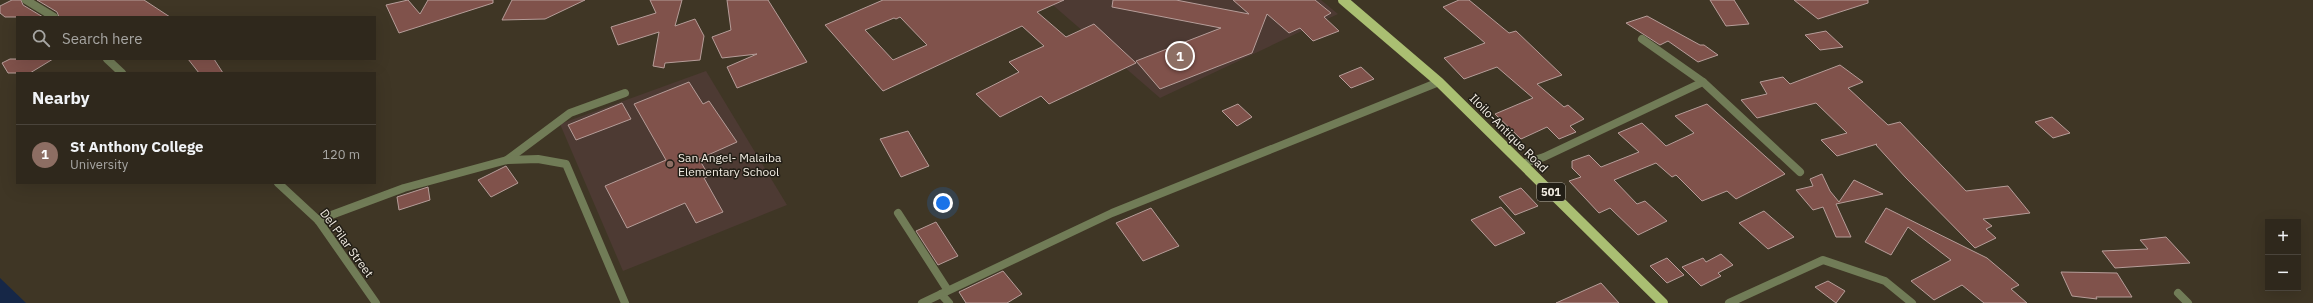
<!DOCTYPE html>
<html lang="en">
<head>
<meta charset="utf-8">
<style>
  :root { --surface:#2f281c; --page:#373025; --text:#f1f3f6; --muted:#a7a6a3; --line:#4a443b; --accent:#d6ab8b }
  body { margin:0; font-family:"IBM Plex Sans",sans-serif; background:var(--page); color:var(--text) }
  .controls { position:absolute; right:12px; bottom:12px; display:grid; overflow:hidden; border-radius:0px; box-shadow:0 4px 16px #0002 }
  .controls button { width:36px; height:36px; display:grid; place-items:center; padding:0; border:0; border-bottom:1px solid var(--line); background:var(--surface); color:var(--text); font:20px sans-serif }
  .you { position:absolute; left:943px; top:203px; width:14px; height:14px; margin:-10px; border:3px solid #fff; border-radius:50%; background:#1a73e8; box-shadow:0 0 0 6px #1a73e833 }
  .badge { display:grid; place-items:center; width:26px; height:26px; border-radius:50%; background:var(--accent); color:#fff; font-size:13px; font-weight:700 }
  .pin { position:absolute; translate:-50% -50%; border:2px solid #fff; box-shadow:0 1px 4px #0006 }
  .list { margin:0; padding:0; list-style:none }
  h2 { display:flex; justify-content:space-between; align-items:center; height:52px; margin:0; padding:0 16px; font-size:17px }
  h2 small { font-size:13px; font-weight:400; color:var(--muted) }
  .list li { display:grid; grid-template-columns:26px 1fr auto; gap:12px; align-items:center; box-sizing:border-box; height:60px; padding:0 16px; border-top:1px solid var(--line) }
  .list b { display:block; font-size:15px; white-space:nowrap }
  .list p { margin:0; font-size:13px; white-space:nowrap; color:var(--muted) }
  .list em { font-size:13px; font-style:normal; color:var(--muted) }
  .icon { flex:none; width:22px; height:22px; fill:none; stroke:currentColor; stroke-width:2; stroke-linecap:round; stroke-linejoin:round }
  .map { position:relative; flex:none; width:2313px; height:303px; overflow:hidden }
  .search { position:absolute; background:var(--surface); box-shadow:0 4px 16px #0002; left:16px; top:16px; width:360px; height:44px; display:flex; align-items:center; gap:10px; box-sizing:border-box; padding:0 14px; border-radius:0px; color:var(--muted); font-size:15px }
  .panel { position:absolute; background:var(--surface); box-shadow:0 4px 16px #0002; left:16px; top:72px; width:360px; height:112px; border-radius:0px }
  .map>svg:first-child { display:block }
</style>
</head>
<body>
<div class="map">
<svg width="2313" height="303" viewBox="0 0 2313 303">
  <rect width="100%" height="100%" fill="#3f3625"/>
  <g fill="#4d3a33">
    <polygon points="1047,0 1321,0 1338,14 1160,98"/>
    <polygon points="706,71 787,205 623,271 560,124"/>
  </g>
  <polygon fill="#162747" points="0,278 26,303 0,303"/>
  <g fill="#80524b" stroke="#b69d99" fill-rule="evenodd">
    <polygon points="12,0 21,0 23,5 43,17 5,17 0,13 0,6"/>
    <polygon points="37,0 144,0 170,17 59,17 57,12"/>
    <polygon points="408,0 420,14 428,0 493,0 493,3 399,33 386,5"/>
    <polygon points="512,0 585,0 545,19 502,20"/>
    <polygon points="650,0 682,0 675,26 695,19 704,36 700,60 665,63 664,68 653,66 659,32 618,45 611,27 656,13"/>
    <polygon points="727,0 768,0 807,62 737,88 727,67 757,54 722,58 712,37 731,30"/>
    <path d="M883,0h181l-27,12 29,25 28,-13 42,39 -87,41 -8,-8 -41,21 -24,-23 43,-22 -10,-10 35,-16 -22,-20 -139,65 -58,-66zM900,17l27,28 -34,15 -28,-30 29,-12 2,1z"/>
    <polygon points="1113,0 1176,0 1249,14 1233,0 1315,0 1331,13 1324,17 1339,31 1313,41 1300,28 1289,33 1267,14 1252,53 1160,89 1136,61 1221,28 1112,7"/>
    <polygon points="1459,0 1469,0 1509,33 1516,31 1562,75 1537,84 1564,107 1568,105 1584,119 1570,126 1576,132 1559,139 1547,127 1521,139 1495,114 1533,98 1497,67 1464,79 1444,58 1485,43 1443,7"/>
    <polygon points="1710,0 1734,0 1749,24 1726,26"/>
    <polygon points="1794,0 1868,0 1868,3 1818,19"/>
    <polygon points="1647,16 1700,45 1704,45 1718,55 1698,62 1668,41 1660,45 1626,23"/>
    <polygon points="1826,31 1843,47 1820,50 1805,35"/>
    <polygon points="10,59 53,59 30,73 8,73 2,63"/>
    <polygon points="188,59 214,59 223,73 199,73"/>
    <polygon points="1840,65 1863,82 1848,88 1888,125 1900,122 1966,191 2008,186 2030,213 1983,219 1992,226 1986,229 1996,238 1975,248 1906,178 1876,145 1877,144 1837,156 1821,140 1847,133 1816,103 1757,118 1741,100 1767,94 1760,82 1783,77 1790,84"/>
    <polygon points="1361,67 1374,79 1351,88 1339,76"/>
    <polygon points="689,82 703,104 709,101 737,142 699,159 709,176 704,178 723,212 696,223 685,203 627,228 605,186 666,160 634,104"/>
    <polygon points="622,103 631,119 576,140 568,125"/>
    <polygon points="1238,104 1252,117 1237,126 1222,111"/>
    <polygon points="1707,104 1785,174 1736,199 1727,191 1702,201 1676,175 1672,177 1656,163 1614,180 1637,204 1645,201 1667,221 1638,235 1610,208 1599,213 1569,181 1581,177 1572,168 1572,161 1589,155 1601,167 1639,152 1618,133 1642,123 1666,146 1694,133 1675,116"/>
    <polygon points="2052,117 2070,133 2053,138 2035,122"/>
    <polygon points="908,131 929,166 901,177 880,139"/>
    <polygon points="506,166 518,183 491,197 478,180"/>
    <polygon points="1822,174 1830,191 1839,202 1854,180 1883,194 1836,204 1851,237 1836,237 1823,207 1813,210 1796,190 1813,186 1810,179"/>
    <polygon points="428,187 430,200 399,210 397,197"/>
    <polygon points="1521,188 1538,206 1515,215 1499,197"/>
    <polygon points="1501,207 1525,233 1495,246 1471,220"/>
    <polygon points="1151,208 1179,246 1143,261 1116,223"/>
    <polygon points="1886,208 1987,258 2019,285 2011,289 2027,303 1984,303 1962,285 1934,300 1911,281 1951,260 1908,227 1891,255 1865,242"/>
    <polygon points="1764,211 1794,237 1768,249 1739,223"/>
    <polygon points="936,222 958,256 938,265 916,231"/>
    <polygon points="2166,237 2190,263 2115,268 2102,251 2148,249 2140,240"/>
    <polygon points="1721,254 1733,265 1718,273 1721,276 1701,286 1682,267 1703,258 1706,262"/>
    <polygon points="1667,258 1684,275 1667,283 1650,266"/>
    <polygon points="1003,271 1022,294 1007,303 966,303 959,292"/>
    <polygon points="2061,272 2117,273 2132,297 2096,297 2097,299 2072,296"/>
    <polygon points="1828,281 1845,291 1836,303 1815,287"/>
    <polygon points="1601,283 1619,303 1556,303"/>
  </g>
  <g fill="none" stroke-linecap="round" stroke-linejoin="round">
    <polyline stroke="#717c57" stroke-width="8" points="898,213 947,289"/>
    <g stroke="#717c57" stroke-width="8">
      <polyline points="1642,39 1703,82"/>
      <polyline points="507,160 570,113 625,93"/>
      <polyline points="1522,164 1544,157 1703,82 1800,172"/>
      <polyline points="318,220 404,188 507,160 538,159 566,164 625,303"/>
      <polyline points="2178,293 2188,303"/>
      <polyline points="941,294 949,303"/>
      <polyline points="922,303 1112,213 1439,82"/>
      <polyline points="1729,303 1823,260 1885,281 1912,303"/>
    </g>
    <g stroke="#717c57" stroke-width="8">
      <polyline points="26,0 54,17"/>
      <polyline points="107,59 122,73"/>
      <polyline points="278,183 318,220 376,303"/>
    </g>
    <polyline stroke="#aabf72" stroke-width="10" points="1343,0 1439,82 1663,303"/>
  </g>
  <circle fill="#8d6e63" stroke="#221e16" stroke-width="1.5" cx="670" cy="164" r="4"/>
  <g text-anchor="middle" dominant-baseline="central" stroke-width="3" stroke-linejoin="round" paint-order="stroke">
    <rect fill="#221e16" stroke="#b4afa6" stroke-width="1" x="1537" y="183" width="28" height="18" rx="3"/>
    <g font-size="11" font-weight="bold" fill="#f3ede3">
      <text x="1551" y="192">501</text>
    </g>
    <g font-size="12" fill="#f3ede3" stroke="#221e16">
      <text transform="translate(1509 133) rotate(45)">Iloilo-Antique Road</text>
      <text transform="translate(347 243) rotate(54)">Del Pilar Street</text>
    </g>
    <g font-size="12" fill="#f3ede3" stroke="#221e16" text-anchor="start">
      <text x="678" y="157">San Angel- Malaiba<tspan x="678" dy="14">Elementary School</tspan></text>
    </g>
  </g>
</svg>
<div class="controls">
<button>+</button>
<button>−</button>
</div>
<div class="you"></div>
<div class="pin badge" style="left:1180px;top:56px;background:#8d6e63">1</div>
<div class="search"><svg class="icon" aria-label="search" viewBox="0 0 24 24"><circle cx="10" cy="10" r="6"/><path d="M15 15l6 6"/></svg>Search here</div>
<section class="panel">
<h2>Nearby<small></small></h2>
<ul class="list">
<li><span class="badge" style="background:#8d6e63">1</span><div><b>St Anthony College</b><p>University</p></div><em>120 m</em></li>
</ul>
</section>
</div>
</body>
</html>
